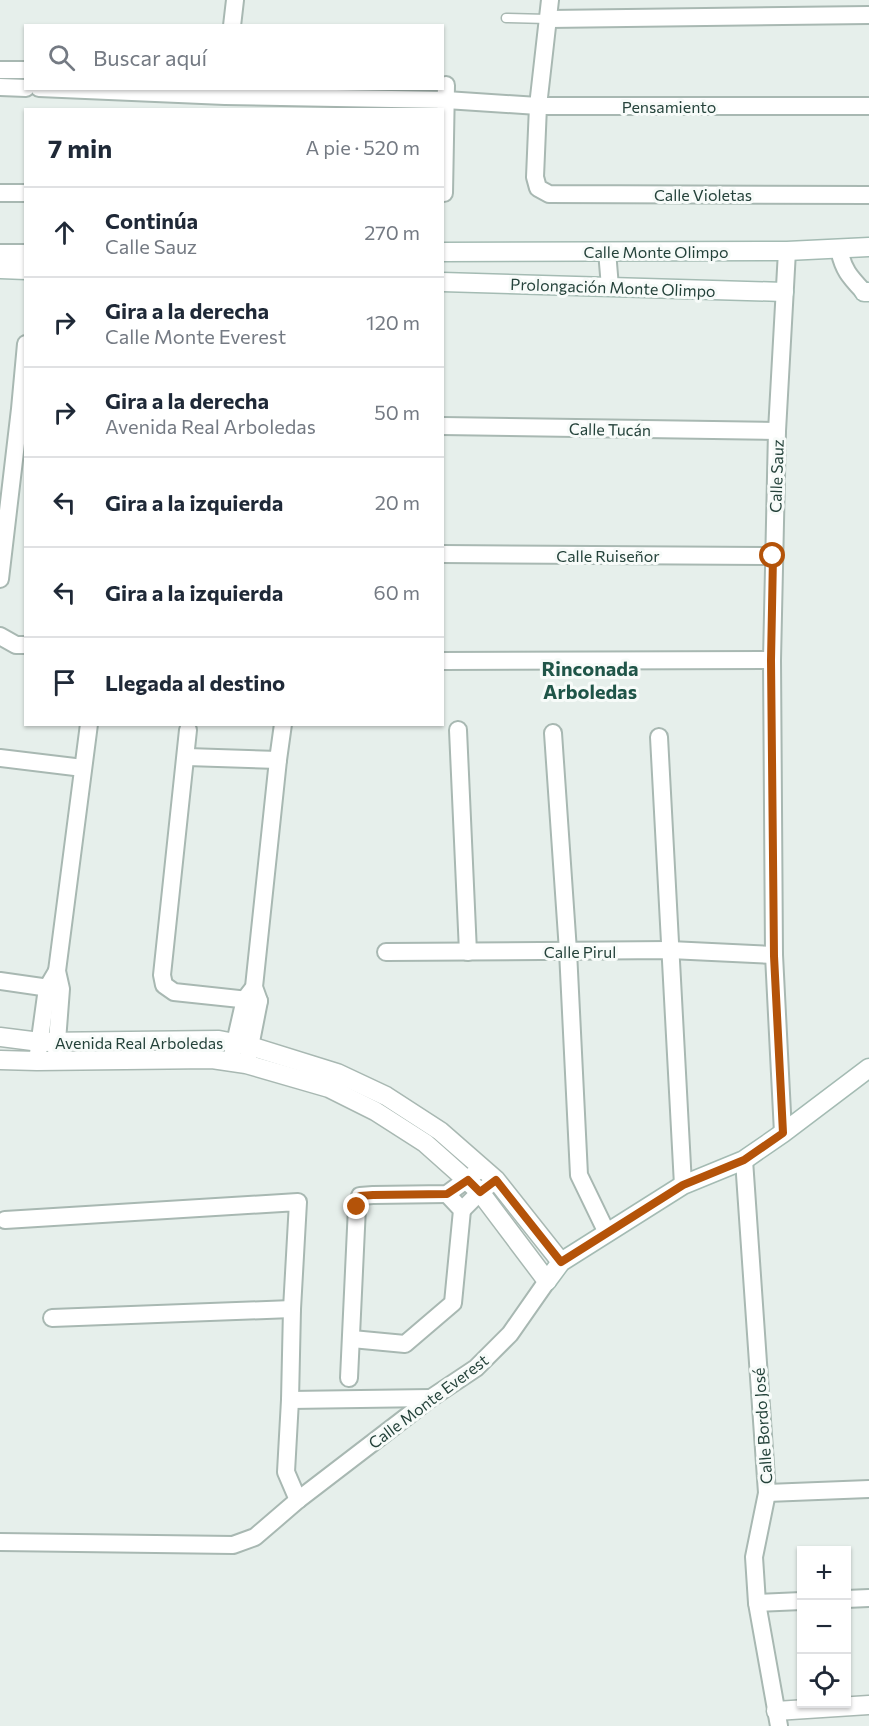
<!DOCTYPE html>
<html lang="es">
<head>
<meta charset="utf-8">
<style>
  :root { --surface:#fff; --page:#f2f2f3; --text:#1f2937; --muted:#747a83; --line:#e0e1e3 }
  body { margin:0; font-family:Commissioner,sans-serif; background:var(--page); color:var(--text) }
  .controls { position:absolute; right:18px; bottom:18px; display:grid; overflow:hidden; border-radius:0px; box-shadow:0 2px 4px #0004 }
  .controls button { width:54px; height:54px; display:grid; place-items:center; padding:0; border:0; border-bottom:2px solid var(--line); background:var(--surface); color:var(--text); font:30px sans-serif }
  .stop { position:absolute; width:18px; height:18px; margin:-14px; border:4px solid #b45309; border-radius:50%; background:#fff }
  .stop.end { background:#b45309; border-color:#fff; box-shadow:0 2px 6px #0008 }
  .list { margin:0; padding:0; list-style:none }
  h2 { display:flex; justify-content:space-between; align-items:center; height:78px; margin:0; padding:0 24px; font-size:26px }
  h2 small { font-size:20px; font-weight:400; color:var(--muted) }
  .list li { display:grid; grid-template-columns:39px 1fr auto; gap:18px; align-items:center; box-sizing:border-box; height:90px; padding:0 24px; border-top:2px solid var(--line) }
  .list b { display:block; font-size:22px; white-space:nowrap }
  .list p { margin:0; font-size:20px; white-space:nowrap; color:var(--muted) }
  .list em { font-size:20px; font-style:normal; color:var(--muted) }
  .icon { flex:none; width:33px; height:33px; fill:none; stroke:currentColor; stroke-width:2; stroke-linecap:round; stroke-linejoin:round }
  .map { position:relative; flex:none; width:869px; height:1726px; overflow:hidden }
  .search { position:absolute; background:var(--surface); box-shadow:0 2px 4px #0004; left:24px; top:24px; width:420px; height:66px; display:flex; align-items:center; gap:15px; box-sizing:border-box; padding:0 21px; border-radius:0px; color:var(--muted); font-size:22px }
  .panel { position:absolute; background:var(--surface); box-shadow:0 2px 4px #0004; left:24px; top:108px; width:420px; height:618px; border-radius:0px }
  .map>svg:first-child { display:block }
</style>
</head>
<body>
<div class="map">
<svg width="869" height="1726" viewBox="0 0 869 1726">
  <rect width="100%" height="100%" fill="#e6efeb"/>
  <g fill="none" stroke-linecap="round" stroke-linejoin="round">
    <defs>
      <polyline id="service" points="506,18 548,19"/>
      <g id="minor">
        <polyline points="550,0 538,106 535,177 538,188 549,194 869,195"/>
        <polyline points="549,19 869,15"/>
        <polyline points="232,26 235,0"/>
        <polyline points="0,70 26,70"/>
        <polyline points="0,87 26,88"/>
        <polyline points="39,88 225,96 446,100 538,106 869,106"/>
        <polyline points="0,193 26,193"/>
        <polyline points="442,193 444,193 446,85"/>
        <path d="M839,249c4,21 11,28 25,43"/>
        <polyline points="607,251 610,287"/>
        <polyline points="0,253 26,253"/>
        <polyline points="442,426 777,431"/>
        <polyline points="442,554 773,556"/>
        <polyline points="0,579 20,409 26,344"/>
        <polyline points="0,636 16,645 26,645"/>
        <polyline points="442,661 772,660"/>
        <polyline points="188,730 162,975 164,985 174,992 259,1001"/>
        <polyline points="458,730 468,952"/>
        <polyline points="553,733 568,951 579,1175 607,1233"/>
        <polyline points="659,737 683,1185"/>
        <polyline points="187,757 278,760"/>
        <polyline points="0,758 83,768"/>
        <polyline points="386,952 670,950 774,955"/>
        <polyline points="0,981 56,989"/>
        <polyline points="56,1054 61,989 57,971 89,724"/>
        <polyline points="232,1056 245,999 252,990"/>
        <polyline points="248,1057 259,1001 254,987 278,760 283,724"/>
        <polyline points="37,1061 47,988 57,971"/>
        <polyline points="783,1133 774,955 772,660 777,431 787,251"/>
        <polyline points="744,1160 767,1493 754,1557 757,1603 779,1726"/>
        <polyline points="462,1210 480,1192 496,1180"/>
        <polyline points="5,1220 298,1202 292,1309 290,1400 286,1472 298,1500"/>
        <polyline points="52,1318 292,1309"/>
        <polyline points="352,1339 405,1344 453,1303 462,1210 447,1194"/>
        <polyline points="349,1378 357,1207 360,1196 373,1195 447,1194 482,1168"/>
        <polyline points="290,1400 431,1398"/>
        <polyline points="767,1493 869,1489"/>
        <polyline points="0,1542 233,1545 255,1537 298,1500 431,1398 476,1368 510,1334 547,1281"/>
        <polyline points="846,1599 869,1598"/>
        <polyline points="757,1603 802,1601"/>
      </g>
      <g id="tertiary">
        <polyline points="0,1037 40,1042 219,1040 250,1046 337,1073 386,1096 440,1131 496,1180 561,1262"/>
        <polyline points="0,1060 37,1061 212,1059 246,1064 329,1088 375,1111 425,1143 480,1192 547,1281"/>
        <polyline points="776,1711 869,1705"/>
      </g>
      <g id="secondary">
        <polyline points="442,252 787,251 869,247"/>
        <polyline points="0,269 26,270"/>
        <polyline points="442,282 784,292"/>
        <polyline points="864,292 869,292"/>
        <polyline points="547,1281 561,1262 683,1185 744,1160 783,1133 869,1068"/>
      </g>
    </defs>
    <use href="#service" stroke="#a8b8b2" stroke-width="11"/>
    <use href="#minor" stroke="#a8b8b2" stroke-width="20"/>
    <use href="#tertiary" stroke="#a8b8b2" stroke-width="21"/>
    <use href="#secondary" stroke="#a4bbb3" stroke-width="21"/>
    <use href="#service" stroke="#fff" stroke-width="8"/>
    <use href="#minor" stroke="#fff" stroke-width="16"/>
    <use href="#tertiary" stroke="#fff" stroke-width="18"/>
    <use href="#secondary" stroke="#fff" stroke-width="18"/>
  </g>
  <g fill="none" stroke-linecap="round" stroke-linejoin="round">
    <polyline stroke="#b45309" stroke-width="8" points="357,1207 360,1196 373,1195 447,1194 468,1180 480,1192 496,1180 561,1262 683,1185 744,1160 783,1133 774,956 771,660 773,556"/>
  </g>
  <g text-anchor="middle" dominant-baseline="central" stroke-width="6" stroke-linejoin="round" paint-order="stroke">
    <g font-size="16" fill="#24423a" stroke="#f7fbf9">
      <text x="669" y="106">Pensamiento</text>
      <text x="703" y="194">Calle Violetas</text>
      <text x="656" y="251">Calle Monte Olimpo</text>
      <text transform="translate(613 287) rotate(2)">Prolongación Monte Olimpo</text>
      <text transform="translate(610 429) rotate(1)">Calle Tucán</text>
      <text transform="translate(776 476) rotate(-88)">Calle Sauz</text>
      <text x="608" y="555">Calle Ruiseñor</text>
      <text x="580" y="951">Calle Pirul</text>
      <text x="139" y="1042">Avenida Real Arboledas</text>
      <text transform="translate(428 1401) rotate(-37)">Calle Monte Everest</text>
      <text transform="translate(762 1426) rotate(-94)">Calle Bordo José</text>
    </g>
    <g font-size="20" font-weight="bold" fill="#1f5548" stroke="#f7fbf9">
      <text x="590" y="668">Rinconada<tspan x="590" dy="23">Arboledas</tspan></text>
    </g>
  </g>
</svg>
<div class="controls">
<button>+</button>
<button>−</button>
<button><svg class="icon" aria-label="locate" viewBox="0 0 24 24"><circle cx="12" cy="12" r="6"/><path d="M12 2v4M12 18v4M2 12h4M18 12h4"/></svg></button>
</div>
<div class="stop" style="left:773px;top:556px"></div>
<div class="stop end" style="left:357px;top:1207px"></div>
<div class="search"><svg class="icon" aria-label="search" viewBox="0 0 24 24"><circle cx="10" cy="10" r="6"/><path d="M15 15l6 6"/></svg>Buscar aquí</div>
<section class="panel">
<h2>7 min<small>A pie · 520 m</small></h2>
<ul class="list">
<li><svg class="icon" aria-label="ahead" viewBox="0 0 24 24"><path d="M12 20V5M6 11l6-6 6 6"/></svg><div><b>Continúa</b><p>Calle Sauz</p></div><em>270 m</em></li>
<li><svg class="icon" aria-label="right" viewBox="0 0 24 24"><path d="M7 20v-9h11M14 6l5 5-5 5"/></svg><div><b>Gira a la derecha</b><p>Calle Monte Everest</p></div><em>120 m</em></li>
<li><svg class="icon" aria-label="right" viewBox="0 0 24 24"><path d="M7 20v-9h11M14 6l5 5-5 5"/></svg><div><b>Gira a la derecha</b><p>Avenida Real Arboledas</p></div><em>50 m</em></li>
<li><svg class="icon" aria-label="left" viewBox="0 0 24 24"><path d="M17 20v-9H6M10 6l-5 5 5 5"/></svg><div><b>Gira a la izquierda</b></div><em>20 m</em></li>
<li><svg class="icon" aria-label="left" viewBox="0 0 24 24"><path d="M17 20v-9H6M10 6l-5 5 5 5"/></svg><div><b>Gira a la izquierda</b></div><em>60 m</em></li>
<li><svg class="icon" aria-label="arrive" viewBox="0 0 24 24"><path d="M6 21V4h12l-3 4 3 4H6"/></svg><div><b>Llegada al destino</b></div></li>
</ul>
</section>
</div>
</body>
</html>
